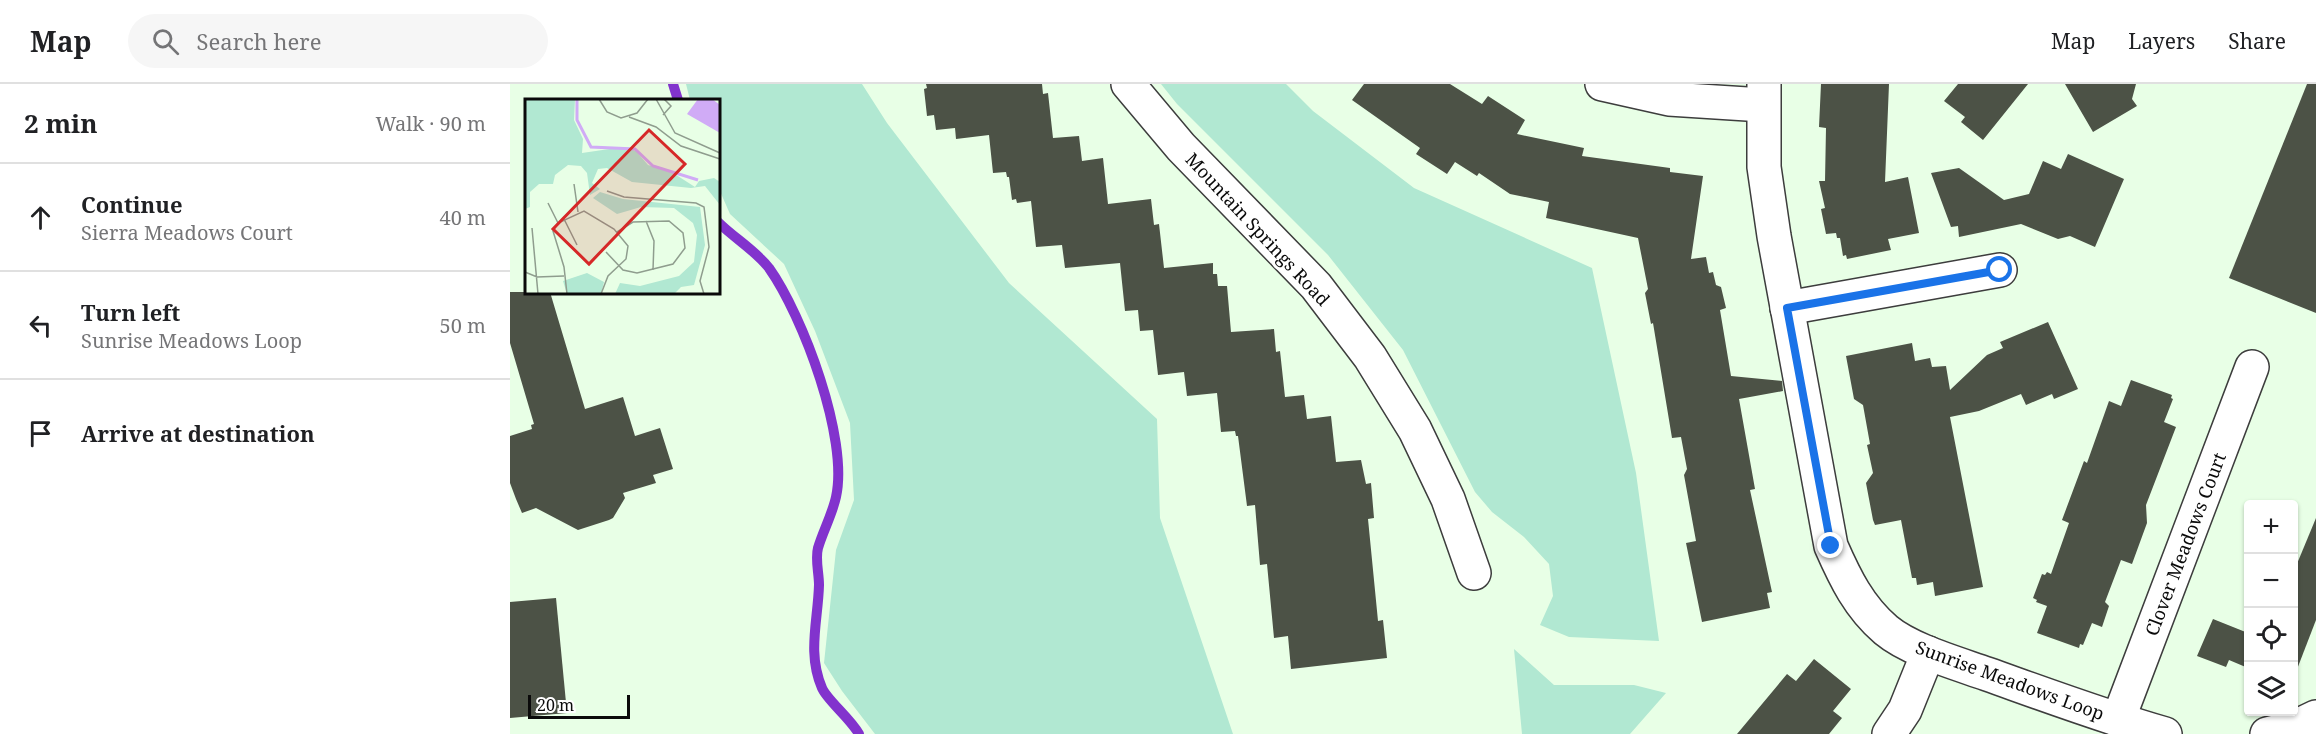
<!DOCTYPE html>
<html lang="en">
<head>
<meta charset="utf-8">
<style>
  :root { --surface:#fff; --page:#f6f6f6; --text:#202124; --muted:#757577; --line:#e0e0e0 }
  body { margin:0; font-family:"Noto Serif",serif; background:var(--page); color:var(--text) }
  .controls { position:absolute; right:18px; bottom:18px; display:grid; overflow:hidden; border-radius:6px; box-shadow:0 2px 4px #0004 }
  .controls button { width:54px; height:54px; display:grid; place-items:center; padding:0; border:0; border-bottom:2px solid var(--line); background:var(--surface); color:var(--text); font:30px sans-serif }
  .scale { position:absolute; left:18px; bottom:15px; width:102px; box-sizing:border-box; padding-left:6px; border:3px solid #0a0a0a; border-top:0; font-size:16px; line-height:21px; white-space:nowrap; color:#0a0a0a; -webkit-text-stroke:4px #fff; paint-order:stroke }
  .stop { position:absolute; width:18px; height:18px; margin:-14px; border:4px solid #1a73e8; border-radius:50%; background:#fff }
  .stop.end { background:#1a73e8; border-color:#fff; box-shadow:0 2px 6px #0008 }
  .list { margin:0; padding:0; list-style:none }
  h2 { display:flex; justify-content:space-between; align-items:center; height:78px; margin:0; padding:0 24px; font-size:26px }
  h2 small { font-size:20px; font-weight:400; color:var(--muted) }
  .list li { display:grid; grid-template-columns:39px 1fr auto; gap:18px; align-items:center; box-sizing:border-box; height:108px; padding:0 24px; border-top:2px solid var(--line) }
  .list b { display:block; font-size:22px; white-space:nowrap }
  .list p { margin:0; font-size:20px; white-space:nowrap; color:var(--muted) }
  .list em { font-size:20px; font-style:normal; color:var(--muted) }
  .icon { flex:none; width:33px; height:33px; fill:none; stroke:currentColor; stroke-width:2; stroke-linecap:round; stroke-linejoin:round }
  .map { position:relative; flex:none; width:1806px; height:650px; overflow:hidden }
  header { display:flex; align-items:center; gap:36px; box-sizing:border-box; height:84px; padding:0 30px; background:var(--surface); border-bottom:2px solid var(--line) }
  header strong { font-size:28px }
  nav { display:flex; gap:33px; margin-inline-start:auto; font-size:21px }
  .search { width:420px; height:54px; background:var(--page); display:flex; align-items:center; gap:15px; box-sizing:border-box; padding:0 21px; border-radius:33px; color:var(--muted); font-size:22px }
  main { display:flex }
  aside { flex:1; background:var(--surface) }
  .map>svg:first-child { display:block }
</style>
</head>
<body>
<header>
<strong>Map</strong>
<div class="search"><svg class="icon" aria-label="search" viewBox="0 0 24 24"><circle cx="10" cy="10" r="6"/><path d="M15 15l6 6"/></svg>Search here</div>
<nav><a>Map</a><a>Layers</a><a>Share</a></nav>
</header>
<main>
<aside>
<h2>2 min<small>Walk · 90 m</small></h2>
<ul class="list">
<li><svg class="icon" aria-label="ahead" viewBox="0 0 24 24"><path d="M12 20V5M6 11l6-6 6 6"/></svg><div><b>Continue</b><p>Sierra Meadows Court</p></div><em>40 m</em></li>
<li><svg class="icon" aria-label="left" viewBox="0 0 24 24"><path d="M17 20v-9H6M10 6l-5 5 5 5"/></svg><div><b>Turn left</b><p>Sunrise Meadows Loop</p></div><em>50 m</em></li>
<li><svg class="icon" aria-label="arrive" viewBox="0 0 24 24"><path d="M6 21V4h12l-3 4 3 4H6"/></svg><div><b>Arrive at destination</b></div></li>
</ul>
</aside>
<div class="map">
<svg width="1806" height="650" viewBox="0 0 1806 650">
  <rect width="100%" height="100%" fill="#e8ffe6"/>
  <g fill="#b1e8d2">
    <polygon points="176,0 352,0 377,39 499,199 647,335 650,434 723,650 365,650 332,607 314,579 326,466 344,416 340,339 305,247 274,180 220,130 209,105 208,16 180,16"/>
    <polygon points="651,0 776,0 803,27 904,104 1082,184 1126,389 1149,557 1059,553 1030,541 1043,512 1039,480 1014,453 982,428 965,408 893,266 818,171 667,20"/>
    <polygon points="1004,565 1044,601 1124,601 1156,609 1120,650 1012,650"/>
  </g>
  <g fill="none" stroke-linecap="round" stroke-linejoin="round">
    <g stroke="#8233cd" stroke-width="10">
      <polyline points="163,0 168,16"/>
      <path d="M208,138c16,16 37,28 51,46 34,48 80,171 67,229 -4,18 -13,34 -18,51 -3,11 1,25 1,37 -1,36 -12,68 3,103 5,12 28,30 37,46"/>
    </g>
  </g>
  <g fill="#4c5246">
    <polygon points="416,0 532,0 533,10 538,9 543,54 569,52 572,77 593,74 598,120 641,115 644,141 649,140 654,184 703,179 703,190 707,190 708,202 717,202 721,248 764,245 766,268 770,267 775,313 794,311 797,335 821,332 826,378 851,376 856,400 861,399 864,434 858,435 868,537 873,536 877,574 781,585 778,552 764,554 757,480 750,481 745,421 737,422 728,352 726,352 725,347 711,348 707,309 677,312 674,288 648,291 643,246 630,247 628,226 615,227 610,179 555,184 552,161 526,163 521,117 507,119 506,115 502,116 499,93 497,93 496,88 483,89 479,51 446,55 445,44 426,46 424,31 417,32 414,5 417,4"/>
    <polygon points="854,0 940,0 972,20 978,12 1015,36 1007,50 1074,64 1072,72 1160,84 1160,88 1193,92 1181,175 1196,173 1199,189 1203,188 1206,201 1211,203 1216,224 1210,226 1221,292 1272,297 1273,307 1229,315 1245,405 1240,406 1262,508 1257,509 1260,524 1192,538 1176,459 1186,457 1174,391 1177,385 1171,353 1162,354 1143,239 1141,240 1135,209 1138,205 1128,154 1036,134 1039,118 1000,110 969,89 967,92 945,78 937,90 906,70 910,64 842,16"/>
    <polygon points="1311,0 1379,0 1375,98 1398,93 1409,149 1378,155 1381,166 1337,175 1336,171 1333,172 1330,154 1327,154 1326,149 1316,150 1311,125 1315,124 1309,97 1315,97 1316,44 1309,43"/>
    <polygon points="1448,0 1518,0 1473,56 1451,38 1455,33 1434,17"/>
    <polygon points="1555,0 1626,0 1622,15 1627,22 1583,48"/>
    <polygon points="1797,0 1806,0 1806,229 1719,194"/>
    <polygon points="1558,70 1614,95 1585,163 1560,152 1548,155 1511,140 1449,153 1448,142 1441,143 1421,89 1449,84 1494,116 1519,110 1533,77 1551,85"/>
    <polygon points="0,208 40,208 75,325 113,313 125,352 150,344 163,385 143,391 146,399 113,409 115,414 103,434 99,436 68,446 26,424 12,429 6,415 0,399 0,352 22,345 21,341 24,340 0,259"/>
    <polygon points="1538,238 1568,305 1544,315 1542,310 1516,321 1511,310 1469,327 1440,333 1473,503 1425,512 1423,498 1407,501 1406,494 1402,494 1391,436 1365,441 1363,436 1356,399 1363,389 1357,361 1360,360 1353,321 1344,315 1336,272 1402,259 1405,277 1420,274 1422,283 1436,282 1440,306 1477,271 1493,264 1490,258"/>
    <polygon points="1621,296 1662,311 1661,314 1663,315 1654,338 1666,343 1636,421 1637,439 1622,480 1611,476 1595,518 1599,522 1592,543 1582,539 1573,561 1570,560 1569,564 1527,549 1537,522 1526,518 1527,516 1523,514 1532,490 1535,491 1537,488 1541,490 1559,439 1552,436 1574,377 1577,379 1599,317 1611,322"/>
    <polygon points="1806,434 1806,536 1784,593 1784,487"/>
    <polygon points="46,514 57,629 0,634 0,518"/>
    <polygon points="1703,535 1738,549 1738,584 1719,576 1716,583 1687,572"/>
    <polygon points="1304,575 1341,605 1323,627 1332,634 1319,650 1227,650 1277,590 1286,597"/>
  </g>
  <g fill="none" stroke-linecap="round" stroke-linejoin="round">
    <defs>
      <g id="minor">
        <polyline points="618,0 671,63 806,202 860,273 905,346 938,415 964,489"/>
        <polyline points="1092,0 1159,15 1253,21"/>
        <path d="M1254,0v83l10,69 57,310c14,32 28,61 55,84 24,20 70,33 101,44 59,21 118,43 178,60"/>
        <polyline points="1277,224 1490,186"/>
        <polyline points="1608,636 1742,283"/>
        <polyline points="1379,650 1395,626 1418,569"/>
        <polyline points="1757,650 1785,643 1806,633"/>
      </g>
    </defs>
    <use href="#minor" stroke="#3d3d3d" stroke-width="36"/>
    <use href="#minor" stroke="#fff" stroke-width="33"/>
  </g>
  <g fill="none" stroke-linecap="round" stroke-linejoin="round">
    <polyline stroke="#1a73e8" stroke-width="8" points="1321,462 1277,224 1490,186"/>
  </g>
  <g text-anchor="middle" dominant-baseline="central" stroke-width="6" stroke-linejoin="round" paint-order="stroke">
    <g font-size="18" fill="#0a0a0a" stroke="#fff">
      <text transform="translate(748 145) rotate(47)">Mountain Springs Road</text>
      <text transform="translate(1675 460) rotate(-69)">Clover Meadows Court</text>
      <text transform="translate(1500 596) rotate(20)">Sunrise Meadows Loop</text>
    </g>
  </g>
  <g transform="translate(15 15)">
    <rect width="195" height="195" fill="#e8ffe6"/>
    <path d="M0,0h50l-1,21 9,19 -1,14 41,-6 13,4 12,14 22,6 25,16 4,-6 15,-3 6,4v23l-15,-19 -14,2 -59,-6 -25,-14 -9,1 -6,14 8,6 -10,6 -3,-22 -6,-7 -13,-1 -13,10 -2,9h-14l-9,8v15l-5,2zM75,93l23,7 77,8 5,38 -11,40 -13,2 -7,7h-59l5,-11 20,3 39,-10 15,-14 3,-27 -4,-12 -19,-15 -33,-1 -24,7 -24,-16zM62,174l17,9 -3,12h-34l-4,-13z" fill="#b1e8d2"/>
    <path d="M173,0h14l8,6v28l-33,-19z" fill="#d0abf6"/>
    <path fill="none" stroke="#d0abf6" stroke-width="3" d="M52,0v21l14,27 44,2 18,17 45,14"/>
    <path fill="none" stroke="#8f9d8e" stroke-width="1.5" d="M74,0l8,13 14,6 16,-5 11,-14M131,0l19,34 45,20M138,16l8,-9 -7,-7M104,18l27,10 25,19 39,13M49,85l4,28M82,92l17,6 72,6 8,4 5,40 -9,34 4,13M23,104l10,20M39,120l13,26M121,122l8,20 -1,29M7,129l6,66M81,153l17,18 14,3 36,-9 12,-16 -2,-15 -14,-12 -36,1 -16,10M0,173l12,5 27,-1M42,195l-3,-27 -11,-36 5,-8 26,-12 30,18 14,17 -2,13 -18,17 -7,18"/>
    <path fill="#d62828" fill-opacity="0.15" stroke="#d62828" stroke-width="3" d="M124,31l36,34 -96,100 -36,-35z"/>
    <rect width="195" height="195" fill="none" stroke="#0a0a0a" stroke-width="3"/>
  </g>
</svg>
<div class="controls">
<button>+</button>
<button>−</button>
<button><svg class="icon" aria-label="locate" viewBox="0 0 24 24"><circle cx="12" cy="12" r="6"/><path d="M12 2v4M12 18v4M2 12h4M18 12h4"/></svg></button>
<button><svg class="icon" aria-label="layers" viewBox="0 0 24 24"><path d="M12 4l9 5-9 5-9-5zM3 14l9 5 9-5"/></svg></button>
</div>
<div class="scale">20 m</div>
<div class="stop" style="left:1490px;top:186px"></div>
<div class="stop end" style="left:1321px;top:462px"></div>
</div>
</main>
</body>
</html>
